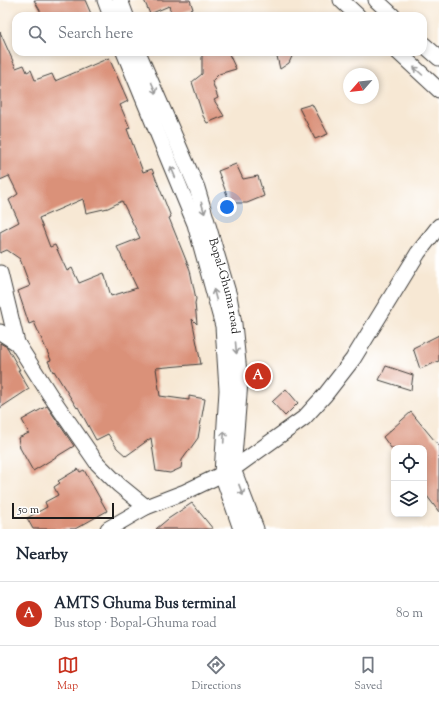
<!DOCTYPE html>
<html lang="en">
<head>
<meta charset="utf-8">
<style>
  :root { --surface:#fff; --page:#f2f2f3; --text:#1f2937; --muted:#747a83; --line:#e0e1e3; --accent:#c8321e }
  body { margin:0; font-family:"Sorts Mill Goudy",serif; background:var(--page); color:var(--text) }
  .controls { position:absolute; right:12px; bottom:12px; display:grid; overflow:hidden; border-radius:8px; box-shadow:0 2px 6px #0003 }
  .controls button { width:36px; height:36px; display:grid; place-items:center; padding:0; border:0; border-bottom:1px solid var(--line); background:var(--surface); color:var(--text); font:20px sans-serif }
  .compass { position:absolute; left:343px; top:68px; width:36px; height:36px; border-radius:50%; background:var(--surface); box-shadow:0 2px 6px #0003; rotate:242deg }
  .scale { position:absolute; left:12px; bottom:10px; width:102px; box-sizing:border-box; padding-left:4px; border:2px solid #1c1c1c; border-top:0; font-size:11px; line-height:14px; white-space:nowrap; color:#1c1c1c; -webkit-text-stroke:3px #fff; paint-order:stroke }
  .you { position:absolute; left:227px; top:207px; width:14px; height:14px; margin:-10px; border:3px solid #fff; border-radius:50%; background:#1a73e8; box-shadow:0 0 0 6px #1a73e833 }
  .badge { display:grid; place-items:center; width:26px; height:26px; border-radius:50%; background:var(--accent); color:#fff; font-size:13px; font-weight:700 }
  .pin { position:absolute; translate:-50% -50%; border:2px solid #fff; box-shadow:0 1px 4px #0006 }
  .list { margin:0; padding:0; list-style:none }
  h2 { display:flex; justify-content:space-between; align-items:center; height:52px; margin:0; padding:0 16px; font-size:17px }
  h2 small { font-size:13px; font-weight:400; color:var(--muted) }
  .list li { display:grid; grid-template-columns:26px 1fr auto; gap:12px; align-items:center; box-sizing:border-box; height:64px; padding:0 16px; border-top:1px solid var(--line) }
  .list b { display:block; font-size:15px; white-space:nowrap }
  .list p { margin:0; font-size:13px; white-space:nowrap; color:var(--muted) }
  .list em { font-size:13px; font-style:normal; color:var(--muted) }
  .icon { flex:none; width:22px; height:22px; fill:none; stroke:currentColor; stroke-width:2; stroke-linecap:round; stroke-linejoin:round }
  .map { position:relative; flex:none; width:439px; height:529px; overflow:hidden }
  .search { position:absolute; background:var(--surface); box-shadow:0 2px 6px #0003; left:12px; right:12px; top:12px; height:44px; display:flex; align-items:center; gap:10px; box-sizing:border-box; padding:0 14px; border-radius:12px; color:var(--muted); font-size:15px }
  .sheet { height:116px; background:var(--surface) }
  nav { display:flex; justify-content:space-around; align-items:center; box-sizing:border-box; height:56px; border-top:1px solid var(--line); background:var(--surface); font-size:11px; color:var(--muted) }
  nav a { display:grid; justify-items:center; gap:2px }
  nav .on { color:var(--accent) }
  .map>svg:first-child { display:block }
</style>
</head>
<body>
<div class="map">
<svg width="439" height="529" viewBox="0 0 439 529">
  <rect width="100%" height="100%" fill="#fff"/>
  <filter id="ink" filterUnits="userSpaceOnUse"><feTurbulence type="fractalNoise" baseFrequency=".025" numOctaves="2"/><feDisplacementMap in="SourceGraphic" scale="8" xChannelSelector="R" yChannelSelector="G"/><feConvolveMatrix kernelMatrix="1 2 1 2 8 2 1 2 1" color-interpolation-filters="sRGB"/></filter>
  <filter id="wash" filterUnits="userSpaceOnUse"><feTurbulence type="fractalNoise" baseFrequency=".012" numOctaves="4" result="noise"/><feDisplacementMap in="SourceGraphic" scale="16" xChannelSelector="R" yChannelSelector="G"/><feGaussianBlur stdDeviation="0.9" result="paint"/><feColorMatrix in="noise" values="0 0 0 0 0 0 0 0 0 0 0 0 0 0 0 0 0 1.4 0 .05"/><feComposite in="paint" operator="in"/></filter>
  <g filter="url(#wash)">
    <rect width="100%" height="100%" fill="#f7e8d4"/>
    <g id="blocks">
      <g fill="#da9179" fill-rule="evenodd">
        <polygon points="34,0 85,0 92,16 43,16"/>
        <polygon points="144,0 190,0 193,9 172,16 169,6 150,14"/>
        <path d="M0,32l16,36 8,-3 3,7 4,-2 4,10 17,-6 3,7 54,-23 19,43 -8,4 10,23 -3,1 16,43 9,-3 19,48 -2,1 21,52 6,29 -1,4 2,21 -5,-5 9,45 -45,4 4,28 29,4v-4l16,3 -7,39 -16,22 -1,8 -11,5 -14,-2 -5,-33 -25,18 -9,-8 -9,-14 -12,6 -18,-33 -1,1 -23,-37 -1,1 -5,-11 3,-1 -17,-38 -5,2 -11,-33 12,-5 -10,-27 -13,-9 -7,3v-21l19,-10 -10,-22 9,-6 -9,-18 -9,4zM83,199l3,14 22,-5 14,-7 18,37 -23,9 20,41 -26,8 -7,-23 -25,10 -7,-15 -5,3 -12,-26 -5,2 -11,-29z"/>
        <polygon points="202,52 228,52 236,69 219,74 212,81 218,98 214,100 224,116 207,123 203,116 192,82 202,74"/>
        <polygon points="276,52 294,52 289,63 280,69"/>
        <polygon points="312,104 328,134 315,139 299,108"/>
        <polygon points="236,164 243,179 258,176 264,196 247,203 230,203 218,171"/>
        <polygon points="439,335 439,361 420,369 413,348"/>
        <polygon points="0,343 7,347 20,370 18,370 29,389 0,408"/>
        <polygon points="386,366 413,375 411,390 379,380"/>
        <polygon points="286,389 298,403 285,416 272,402"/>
        <polygon points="47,406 74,446 33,471 20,448 18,438 29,433 22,420"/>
        <polygon points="411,412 439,446 439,512 424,492 424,448 391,448 383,437"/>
        <polygon points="78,469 80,472 84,470 107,511 75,529 33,529 27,518 47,507 45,502 58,495 54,487 60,483 58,481"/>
        <polygon points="192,503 213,529 156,529 168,519"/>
      </g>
    </g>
  </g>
  <g filter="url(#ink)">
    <use href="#blocks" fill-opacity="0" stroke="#3d3b38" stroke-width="1"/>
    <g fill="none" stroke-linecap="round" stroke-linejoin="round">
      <defs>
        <g id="minor">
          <polyline points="105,0 111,16"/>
          <polyline points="120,0 126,16"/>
          <polyline points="341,0 358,16"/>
          <polyline points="376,0 393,16"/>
          <polyline points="423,44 439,58"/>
          <polyline points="124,52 195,224 223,326 227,390 222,474 241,529"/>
          <path id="s1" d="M138,52l59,136 32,108 5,28 6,58 -7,87 23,60"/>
          <polyline points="398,52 439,90"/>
          <polyline points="0,273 17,343"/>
          <polyline points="0,332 17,343 50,395 97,463 119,485 146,507 185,492 233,469 304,418 325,395 353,359 418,253 439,226"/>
          <polyline points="108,529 146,507"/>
        </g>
      </defs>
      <use href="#minor" stroke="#3d3b38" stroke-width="17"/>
      <use href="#minor" stroke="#fff" stroke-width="15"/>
    </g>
    <defs><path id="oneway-shaft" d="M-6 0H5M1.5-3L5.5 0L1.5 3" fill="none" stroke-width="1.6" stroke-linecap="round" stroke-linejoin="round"/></defs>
    <g stroke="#999">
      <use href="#oneway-shaft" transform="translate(418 71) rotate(-138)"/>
      <use href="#oneway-shaft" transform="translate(154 88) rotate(66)"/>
      <use href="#oneway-shaft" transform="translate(173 172) rotate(-113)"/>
      <use href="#oneway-shaft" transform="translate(203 208) rotate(73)"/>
      <use href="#oneway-shaft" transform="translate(215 295) rotate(-105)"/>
      <use href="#oneway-shaft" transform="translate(236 348) rotate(85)"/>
      <use href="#oneway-shaft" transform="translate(224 437) rotate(-87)"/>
      <use href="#oneway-shaft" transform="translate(241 490) rotate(69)"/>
    </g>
  </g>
  <g text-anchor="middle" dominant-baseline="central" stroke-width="3.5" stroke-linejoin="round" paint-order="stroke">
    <g font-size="12" fill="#1c1c1c" stroke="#fff">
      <text stroke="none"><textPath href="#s1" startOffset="250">Bopal-Ghuma road</textPath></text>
    </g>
  </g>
</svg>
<div class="controls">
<button><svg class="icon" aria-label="locate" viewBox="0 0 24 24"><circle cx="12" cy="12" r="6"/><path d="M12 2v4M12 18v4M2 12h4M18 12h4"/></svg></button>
<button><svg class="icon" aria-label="layers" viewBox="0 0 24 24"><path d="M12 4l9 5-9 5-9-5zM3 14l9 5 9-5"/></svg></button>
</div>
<svg class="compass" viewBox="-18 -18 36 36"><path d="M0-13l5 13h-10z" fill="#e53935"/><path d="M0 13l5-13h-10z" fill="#747a83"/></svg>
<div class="scale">50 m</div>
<div class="you"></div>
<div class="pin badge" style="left:258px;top:376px">A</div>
<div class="search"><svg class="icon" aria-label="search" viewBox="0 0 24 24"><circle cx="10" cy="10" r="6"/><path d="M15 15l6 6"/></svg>Search here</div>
</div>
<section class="sheet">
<h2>Nearby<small></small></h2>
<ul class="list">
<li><span class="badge">A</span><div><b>AMTS Ghuma Bus terminal</b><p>Bus stop · Bopal-Ghuma road</p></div><em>80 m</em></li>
</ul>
</section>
<nav>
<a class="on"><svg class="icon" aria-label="map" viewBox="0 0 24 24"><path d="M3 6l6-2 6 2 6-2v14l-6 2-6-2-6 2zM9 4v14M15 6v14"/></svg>Map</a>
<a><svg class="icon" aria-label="directions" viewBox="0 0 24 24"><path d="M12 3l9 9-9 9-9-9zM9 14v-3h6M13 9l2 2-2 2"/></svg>Directions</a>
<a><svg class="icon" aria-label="saved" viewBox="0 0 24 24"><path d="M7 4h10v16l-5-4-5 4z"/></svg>Saved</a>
</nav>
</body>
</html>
